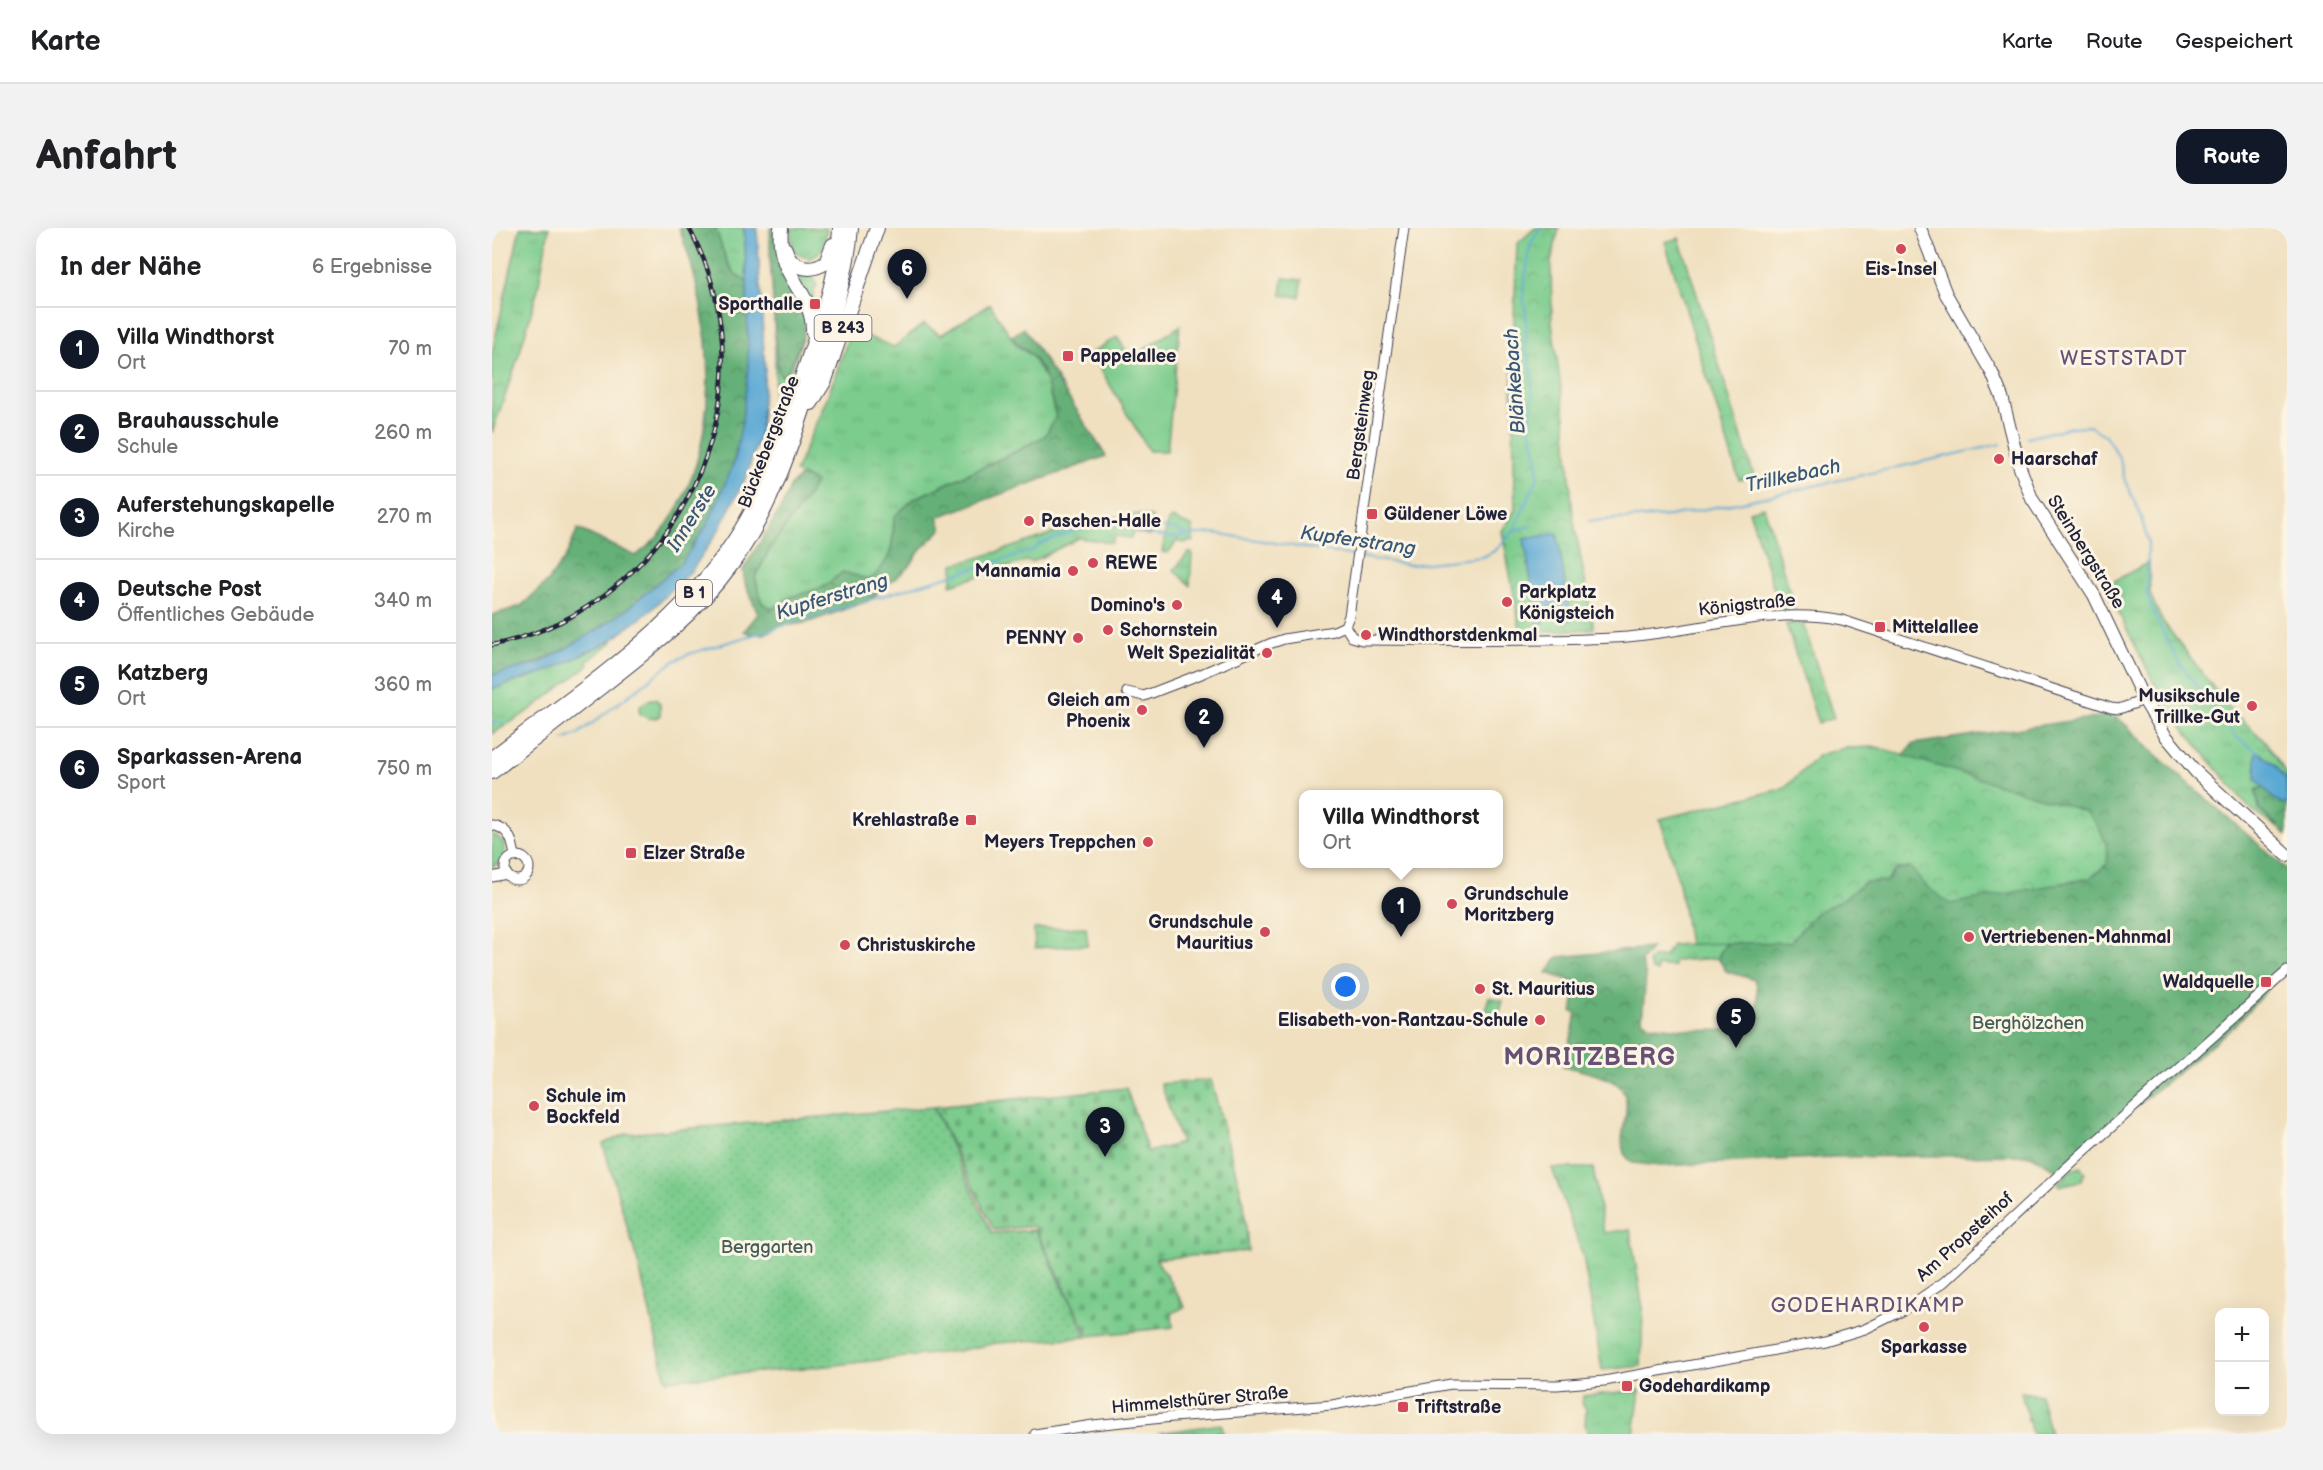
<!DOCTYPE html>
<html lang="de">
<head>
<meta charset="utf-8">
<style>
  :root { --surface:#fff; --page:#f2f2f2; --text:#202124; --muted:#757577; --line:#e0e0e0; --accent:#111827 }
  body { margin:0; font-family:"Balsamiq Sans",sans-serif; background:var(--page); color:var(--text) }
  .controls { position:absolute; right:18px; bottom:18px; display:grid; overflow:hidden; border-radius:12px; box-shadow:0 6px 24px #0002 }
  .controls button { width:54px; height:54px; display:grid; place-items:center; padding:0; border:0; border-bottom:2px solid var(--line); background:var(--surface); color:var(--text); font:30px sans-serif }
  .you { position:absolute; left:854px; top:759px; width:21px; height:21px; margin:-15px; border:4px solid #fff; border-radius:50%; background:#1a73e8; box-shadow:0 0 0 9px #1a73e833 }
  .badge { display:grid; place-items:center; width:39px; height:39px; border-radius:50%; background:var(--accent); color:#fff; font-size:20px; font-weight:700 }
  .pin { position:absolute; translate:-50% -50px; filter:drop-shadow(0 2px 3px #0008) }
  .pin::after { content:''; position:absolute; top:32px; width:21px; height:18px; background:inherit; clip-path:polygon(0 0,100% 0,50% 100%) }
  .popup { position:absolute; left:807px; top:562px; width:204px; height:78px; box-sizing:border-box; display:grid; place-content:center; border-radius:12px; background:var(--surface); filter:drop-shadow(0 2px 4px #0005); font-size:20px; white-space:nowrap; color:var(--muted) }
  .popup b { font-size:22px; color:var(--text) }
  .popup::after { content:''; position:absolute; left:50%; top:100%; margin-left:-12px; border:12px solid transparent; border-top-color:var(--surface) }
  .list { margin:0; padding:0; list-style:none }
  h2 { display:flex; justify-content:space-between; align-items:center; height:78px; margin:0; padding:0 24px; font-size:26px }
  h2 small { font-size:20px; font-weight:400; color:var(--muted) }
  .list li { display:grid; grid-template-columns:39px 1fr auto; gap:18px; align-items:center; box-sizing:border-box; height:84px; padding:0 24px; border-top:2px solid var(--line) }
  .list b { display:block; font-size:22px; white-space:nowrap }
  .list p { margin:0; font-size:20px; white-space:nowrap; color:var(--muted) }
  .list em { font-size:20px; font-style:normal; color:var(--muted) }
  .map { position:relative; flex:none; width:1795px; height:1206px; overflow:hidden; border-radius:18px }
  header { display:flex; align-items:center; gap:36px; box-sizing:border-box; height:84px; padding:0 30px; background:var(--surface); border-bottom:2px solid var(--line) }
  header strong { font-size:28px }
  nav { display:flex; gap:33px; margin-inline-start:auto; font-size:21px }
  .intro { display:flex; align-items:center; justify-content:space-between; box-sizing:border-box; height:144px; padding:0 36px }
  h1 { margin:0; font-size:42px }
  .button { padding:15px 27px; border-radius:18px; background:var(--accent); color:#fff; font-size:21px; font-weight:700 }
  main { display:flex; gap:36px; padding:0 36px }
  aside { flex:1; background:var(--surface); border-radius:18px; box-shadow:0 6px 24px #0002 }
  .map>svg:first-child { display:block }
</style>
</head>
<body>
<header>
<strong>Karte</strong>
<nav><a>Karte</a><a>Route</a><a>Gespeichert</a></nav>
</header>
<div class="intro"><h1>Anfahrt</h1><a class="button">Route</a></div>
<main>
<aside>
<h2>In der Nähe<small>6 Ergebnisse</small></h2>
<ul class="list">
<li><span class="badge">1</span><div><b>Villa Windthorst</b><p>Ort</p></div><em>70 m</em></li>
<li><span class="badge">2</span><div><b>Brauhausschule</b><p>Schule</p></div><em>260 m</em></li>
<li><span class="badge">3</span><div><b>Auferstehungskapelle</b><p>Kirche</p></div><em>270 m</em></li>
<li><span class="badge">4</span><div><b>Deutsche Post</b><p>Öffentliches Gebäude</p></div><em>340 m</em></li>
<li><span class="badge">5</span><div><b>Katzberg</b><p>Ort</p></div><em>360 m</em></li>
<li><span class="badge">6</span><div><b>Sparkassen-Arena</b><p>Sport</p></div><em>750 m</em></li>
</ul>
</aside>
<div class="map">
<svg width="1795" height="1206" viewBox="0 0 1795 1206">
  <defs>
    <pattern id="grass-tufts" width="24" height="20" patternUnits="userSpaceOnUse" patternTransform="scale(1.5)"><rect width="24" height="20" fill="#7ccc8d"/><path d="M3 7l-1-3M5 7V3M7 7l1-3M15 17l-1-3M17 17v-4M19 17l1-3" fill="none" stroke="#6baf7b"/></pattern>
    <pattern id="forest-crowns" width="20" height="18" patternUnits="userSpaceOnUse" patternTransform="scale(1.5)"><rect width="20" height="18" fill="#65b078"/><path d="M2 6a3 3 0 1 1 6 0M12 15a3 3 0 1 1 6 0" fill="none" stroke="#538f64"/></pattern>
    <pattern id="cemetery-stones" width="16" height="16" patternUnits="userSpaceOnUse" patternTransform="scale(1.5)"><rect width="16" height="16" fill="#7ccc8d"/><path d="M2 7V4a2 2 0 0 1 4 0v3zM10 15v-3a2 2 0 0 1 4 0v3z" fill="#6baf7b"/></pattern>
    <pattern id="park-crowns" width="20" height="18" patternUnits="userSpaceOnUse" patternTransform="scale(1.5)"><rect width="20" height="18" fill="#7ccc8d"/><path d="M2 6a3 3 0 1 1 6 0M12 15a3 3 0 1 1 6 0" fill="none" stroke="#6baf7b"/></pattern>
    <pattern id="garden-dots" width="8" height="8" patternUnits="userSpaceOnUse" patternTransform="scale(1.5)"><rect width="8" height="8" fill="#7ccc8d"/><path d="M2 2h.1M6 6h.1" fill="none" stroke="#6baf7b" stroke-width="1.8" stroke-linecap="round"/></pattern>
  </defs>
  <rect width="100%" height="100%" fill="#fcf5e5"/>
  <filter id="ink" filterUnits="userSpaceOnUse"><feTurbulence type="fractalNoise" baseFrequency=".0167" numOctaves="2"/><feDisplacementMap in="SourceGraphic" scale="12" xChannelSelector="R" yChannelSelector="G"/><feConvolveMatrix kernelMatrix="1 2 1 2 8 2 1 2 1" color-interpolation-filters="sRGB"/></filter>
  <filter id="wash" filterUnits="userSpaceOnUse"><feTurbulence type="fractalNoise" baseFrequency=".008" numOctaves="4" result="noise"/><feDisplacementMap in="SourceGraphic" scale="24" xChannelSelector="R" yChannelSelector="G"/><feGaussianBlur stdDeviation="1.35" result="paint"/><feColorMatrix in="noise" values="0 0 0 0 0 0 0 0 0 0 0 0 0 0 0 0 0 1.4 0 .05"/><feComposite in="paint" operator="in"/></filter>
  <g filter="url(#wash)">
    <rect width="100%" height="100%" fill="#f0e0c0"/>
    <g fill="url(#grass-tufts)" stroke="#4f7764" stroke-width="1.5">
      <polygon points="28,0 57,0 46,61 27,127 0,205 0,125"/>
      <polygon points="223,0 252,0 255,54 243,46 235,33"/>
      <path d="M300,0h35c-2,14 -3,25 -17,30 -18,-1 -20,-15 -18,-30z"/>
      <polygon points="298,39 320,45 325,59 322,60 321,70 318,72"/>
      <path d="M498,76l27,42 14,9 15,25 10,37 -11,19 -30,16 -101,47 -20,18c-1,30 -1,42 -24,63l-27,-8 -21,16 -31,9 -19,12 -10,-6 -7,-26 16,-30 38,-53 5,-12 -19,-10 34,-79 22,-63 43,17 30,-23 17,11z"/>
      <polygon points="282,82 286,142 294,146 311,109 294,158 281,169 283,148"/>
      <path d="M647,286l13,3 -3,18 -16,-3 -2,6 -16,-2 -3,7 -33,-5 -47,24 -6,-1 -75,24 3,-21c62,-14 121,-45 185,-50z"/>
      <polygon points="680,290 701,299 701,313 690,315 686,312 676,325 670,324 676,293"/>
      <polygon points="696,325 700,325 698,357 682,342"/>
      <polygon points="1657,334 1658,366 1669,391 1736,479 1773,513 1795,546 1795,549 1764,562 1767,581 1786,600 1759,582 1686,494 1666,463 1613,358"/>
      <polygon points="118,413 120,414 95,434 97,437 37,483 0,506 0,461 59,442"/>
      <path d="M0,606c18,8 16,25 0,33z"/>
      <polygon points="1237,714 1230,721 1226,730 1182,733 1182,738 1165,738 1165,744 1160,742 1156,734 1160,730 1173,728 1180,717"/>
      <polygon points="997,769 1011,773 1007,787 993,782"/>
      <polygon points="1588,939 1593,944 1589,953 1567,958 1565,955 1580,942"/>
      <polygon points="1060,940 1101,940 1112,1005 1138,1001 1151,1081 1149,1138 1110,1142 1091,1028"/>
      <polygon points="1148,1162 1142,1206 1099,1206 1093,1199 1094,1180 1090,1177 1091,1168"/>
    </g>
    <g fill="url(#forest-crowns)" stroke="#44695a" stroke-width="1.5">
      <path d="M187,0h36l12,33 8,13 12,8c0,29 2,58 1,86 -2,65 -22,146 -67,195 -20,20 -43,39 -67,55 -42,29 -71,47 -122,57v-60l29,-9 28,-26 16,-22 13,-29 58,27c8,-7 18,-14 24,-22 66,-83 55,-213 19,-306z"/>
      <path d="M278,0h6c0,14 -1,28 4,41 6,19 27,33 25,54 -1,18 -12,35 -19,51l-5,2 -3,-6 -8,-111z"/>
      <path d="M532,100l82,128 -168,61 4,12 -22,21 -11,17 -41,34 -62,22 -26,3 -16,8h-13l-7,-3 14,-17 -13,-31 -2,-13 39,-64 9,-21 11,-10 13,7 -6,12 -38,53 -16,30 7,26 10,6 19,-12 31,-9 21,-16 27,8c23,-21 23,-33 24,-63l20,-18 101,-47 30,-16 11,-19c-5,-21 -10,-46 -25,-62 -8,-9 -13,-7 -19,-19z"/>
      <path d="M1619,487c12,3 33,29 44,39l132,115v99l-53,58 -133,109 -42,37 -28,-17 -195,2 -176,9 -27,-3c-3,-3 -8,-7 -9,-10 -8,-22 14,-51 -7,-69 -11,-9 -40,-14 -54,-18l9,-31 4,-22 -4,-1 5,-29 -30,-10 11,-16 94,-9 -11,14 5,14 -4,44 7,5c27,3 105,19 108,-22 0,-9 2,-15 -2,-23l-29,-9 -8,-13 4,-9 7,-7h61l26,-29 49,-32h22l9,-12 15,-1 176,-56 -184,-56 10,-12z"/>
      <polygon points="1795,549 1795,607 1767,581 1764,562"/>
    </g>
    <g fill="url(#cemetery-stones)" stroke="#4f7764" stroke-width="1.5">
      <polygon points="719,852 752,975 756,1023 664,1031 693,1079 680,1085 681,1099 597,1108 542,998 502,1002 442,879 634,860 656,924 689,915 669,856"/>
      <polygon points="729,1196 732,1206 667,1205"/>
    </g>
    <g fill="url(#park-crowns)" stroke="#4f7764" stroke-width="1.5">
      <polygon points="1043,0 1067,0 1059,34 1060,95 1073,190 1081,288 1102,401 1029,405 1010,303 1023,282 1020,142 1025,16"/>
      <polygon points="1187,10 1262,248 1247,252 1173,14"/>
      <polygon points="791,50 810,52 808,69 789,67"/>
      <polygon points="1272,279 1303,381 1289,383 1257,283"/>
      <polygon points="1311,395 1342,490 1326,495 1294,396"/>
      <path d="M159,471h5l4,5v12c-8,5 -13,2 -20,-2l-1,-5 3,-5z"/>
      <path d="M1384,519l211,65c13,16 23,31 20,52l-17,14 -140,26 -23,-17 -16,-19 -15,1 -9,12 -22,1 -23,18 -26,13 -26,29 -101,2 -10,-61 -19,-64 125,-31 34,-33 26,-7z"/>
      <polygon points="594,699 596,717 543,720 542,701"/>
      <polygon points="1529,1164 1548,1167 1558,1206 1540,1206"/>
    </g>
    <polygon fill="url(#garden-dots)" stroke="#4f7764" stroke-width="1.5" points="441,879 500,1005 543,1002 595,1109 505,1115 466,1123 335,1138 174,1152 146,1035 111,916 134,906"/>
    <polygon fill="#7ccc8d" stroke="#4f7764" stroke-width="1.5" points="688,98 675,223 657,223 599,125 625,109 639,130"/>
    <g fill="#5aa8d4" stroke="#3e6588" stroke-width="1.5">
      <polygon points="252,0 265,0 273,142 268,205 254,249 225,305 200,342 158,383 118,413 59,442 0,461 0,447 48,435 102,404 134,382 190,334 215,297 242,235 249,200 256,141 255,54"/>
      <path d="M1065,305l14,87 -7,2 -3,-13c-7,-5 -11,-4 -17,2v12h-6l-14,-84z"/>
      <polygon points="1767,524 1784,538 1794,551 1795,575 1791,576 1782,571 1764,551 1764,525"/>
    </g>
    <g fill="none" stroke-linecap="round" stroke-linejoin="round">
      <g stroke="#5aa8d4" stroke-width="2">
        <polyline points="1535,210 1580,199 1597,198 1613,207 1628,231 1633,253 1646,280 1656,313 1655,368 1665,392 1687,435 1744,509 1767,524"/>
        <polyline points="1097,293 1177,288 1250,274 1509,216"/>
        <path d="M635,298c19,8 41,15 61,9"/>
        <polyline points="1024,302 1038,298"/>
        <polyline points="868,329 917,337 991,329 1004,322 1022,302 1046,249 1045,230 1038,198 1041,168 1039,139 1034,121 1034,86 1031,67 1038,17 1048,0"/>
        <polyline points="0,493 13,496"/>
        <polyline points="72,512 86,506 182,433 197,426 540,323 548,316 579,304 603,297 621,295 634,297 651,296 684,302 696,307 722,305 862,328"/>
      </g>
    </g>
  </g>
  <g filter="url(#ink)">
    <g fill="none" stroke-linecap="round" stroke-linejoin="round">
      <defs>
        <g id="minor">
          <path d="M853,398l7,11 10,3c83,0 167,2 250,-2 74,-3 156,-33 230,-18l269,88 8,1 25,-9"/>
          <polyline points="853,398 857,388 912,0"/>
          <polyline points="635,464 652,468 709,446 777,416 792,411 842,403 853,398"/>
          <path d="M0,597c17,3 21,16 23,32"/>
          <circle cx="25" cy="640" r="12"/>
          <polyline points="0,649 14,646"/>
          <polyline points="543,1206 601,1197 681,1189 840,1177 959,1156 1065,1157 1112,1153 1333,1113 1373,1101 1410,1083 1452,1054 1587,928 1795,743"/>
        </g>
        <polyline id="major" points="1428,0 1454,66 1500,145 1510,169 1527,237 1540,271 1602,367 1652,472 1673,507 1704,544 1795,627"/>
        <g id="highway">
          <path d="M289,0c-5,50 33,63 32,104"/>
          <path d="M293,21c5,19 25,24 41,13l7,-17"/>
          <polyline points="319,175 333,152 385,0"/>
          <path d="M0,530c89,-69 194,-134 252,-233 27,-46 42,-97 58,-148 16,-47 36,-99 38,-149"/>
          <path d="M0,544c35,-27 69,-54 104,-81 49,-38 99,-76 136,-127 39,-54 60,-119 80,-182 16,-51 35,-101 39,-154"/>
        </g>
      </defs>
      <use href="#minor" stroke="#413e4f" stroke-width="11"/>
      <use href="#major" stroke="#413e4f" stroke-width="14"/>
      <use href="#highway" stroke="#413e4f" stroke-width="16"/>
      <use href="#minor" stroke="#fff" stroke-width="9"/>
      <use href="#major" stroke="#fff" stroke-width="12"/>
      <use href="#highway" stroke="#fff" stroke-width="14"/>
      <defs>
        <path id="rail" d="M0,417c185,-37 288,-250 197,-417"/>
      </defs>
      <use href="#rail" stroke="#22223b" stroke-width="4.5"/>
      <use href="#rail" stroke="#fcf5e5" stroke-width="2" stroke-dasharray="7" stroke-linecap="butt"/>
    </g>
  </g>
  <g fill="#d1495b" stroke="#fcf5e5" stroke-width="2">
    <circle cx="1409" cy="21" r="6"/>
    <rect x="317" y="70" width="12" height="12" rx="3"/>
    <rect x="570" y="122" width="12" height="12" rx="3"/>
    <circle cx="1507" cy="231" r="6"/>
    <rect x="874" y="280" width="12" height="12" rx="3"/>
    <circle cx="537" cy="293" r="6"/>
    <circle cx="601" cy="335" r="6"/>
    <circle cx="581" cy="343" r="6"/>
    <circle cx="1015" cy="374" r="6"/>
    <circle cx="685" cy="377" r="6"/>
    <rect x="1382" y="393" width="12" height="12" rx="3"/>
    <circle cx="616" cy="402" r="6"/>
    <circle cx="874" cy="407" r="6"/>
    <circle cx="586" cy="410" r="6"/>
    <circle cx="775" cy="425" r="6"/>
    <circle cx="1760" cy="478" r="6"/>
    <circle cx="650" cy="482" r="6"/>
    <rect x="473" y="586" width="12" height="12" rx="3"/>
    <circle cx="656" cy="614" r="6"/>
    <rect x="133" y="619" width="12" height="12" rx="3"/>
    <circle cx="960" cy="676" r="6"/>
    <circle cx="773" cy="704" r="6"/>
    <circle cx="1477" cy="709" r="6"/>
    <circle cx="353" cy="717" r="6"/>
    <rect x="1768" y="748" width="12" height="12" rx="3"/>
    <circle cx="988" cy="761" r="6"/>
    <circle cx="1048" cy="792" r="6"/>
    <circle cx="42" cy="878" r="6"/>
    <circle cx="1432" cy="1099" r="6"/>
    <rect x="1129" y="1152" width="12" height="12" rx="3"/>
    <rect x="905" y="1173" width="12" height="12" rx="3"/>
  </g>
  <g text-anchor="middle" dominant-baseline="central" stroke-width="6" stroke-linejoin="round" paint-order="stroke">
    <g fill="#fcf5e5" stroke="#63616e" stroke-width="1.5">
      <rect x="322.5" y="87" width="57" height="26" rx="4.5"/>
      <rect x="184" y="352" width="36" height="26" rx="4.5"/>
    </g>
    <g font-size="16" font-weight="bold" fill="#22223b">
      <text x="351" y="100">B 243</text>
      <text x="202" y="365">B 1</text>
    </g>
    <g font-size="18" font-weight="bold" fill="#22223b" stroke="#fcf5e5" text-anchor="start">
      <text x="1409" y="41" text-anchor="middle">Eis-Insel</text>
      <text x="311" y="76" text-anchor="end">Sporthalle</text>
      <text x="588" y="128">Pappelallee</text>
      <text x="1519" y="231">Haarschaf</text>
      <text x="892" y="286">Güldener Löwe</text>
      <text x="549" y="293">Paschen-Halle</text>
      <text x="613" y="335">REWE</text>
      <text x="569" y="343" text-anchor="end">Mannamia</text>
      <text x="1027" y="364">Parkplatz<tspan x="1027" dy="21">Königsteich</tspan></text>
      <text x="673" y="377" text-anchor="end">Domino's</text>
      <text x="1400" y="399">Mittelallee</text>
      <text x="628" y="402">Schornstein</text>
      <text x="886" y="407">Windthorstdenkmal</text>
      <text x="574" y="410" text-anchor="end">PENNY</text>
      <text x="763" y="425" text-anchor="end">Welt Spezialität</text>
      <text x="1748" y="468" text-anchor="end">Musikschule<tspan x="1748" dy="21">Trillke-Gut</tspan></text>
      <text x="638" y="472" text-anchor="end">Gleich am<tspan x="638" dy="21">Phoenix</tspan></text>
      <text x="467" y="592" text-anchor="end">Krehlastraße</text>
      <text x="644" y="614" text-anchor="end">Meyers Treppchen</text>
      <text x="151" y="625">Elzer Straße</text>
      <text x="972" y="666">Grundschule<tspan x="972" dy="21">Moritzberg</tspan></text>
      <text x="761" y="694" text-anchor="end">Grundschule<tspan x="761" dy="21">Mauritius</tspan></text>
      <text x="1489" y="709">Vertriebenen-Mahnmal</text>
      <text x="365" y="717">Christuskirche</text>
      <text x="1762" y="754" text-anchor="end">Waldquelle</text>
      <text x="1000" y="761">St. Mauritius</text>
      <text x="1036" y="792" text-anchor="end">Elisabeth-von-Rantzau-Schule</text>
      <text x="54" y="868">Schule im<tspan x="54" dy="21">Bockfeld</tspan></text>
      <text x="1432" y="1119" text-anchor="middle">Sparkasse</text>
      <text x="1147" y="1158">Godehardikamp</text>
      <text x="923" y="1179">Triftstraße</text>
    </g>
    <g font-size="18" fill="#22223b" stroke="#fcf5e5">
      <text transform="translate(869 197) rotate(-82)">Bergsteinweg</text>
      <text transform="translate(277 214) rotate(-69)">Bückebergstraße</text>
      <text transform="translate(1594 324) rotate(58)">Steinbergstraße</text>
      <text transform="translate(1255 377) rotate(-6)">Königstraße</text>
      <text transform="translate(1473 1009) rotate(-42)">Am Propsteihof</text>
      <text transform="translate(708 1172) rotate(-5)">Himmelsthürer Straße</text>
    </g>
    <g font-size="18" fill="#425e58" stroke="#fcf5e5">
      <text x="1536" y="795">Berghölzchen</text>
      <text x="275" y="1019">Berggarten</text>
    </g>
    <g font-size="20" letter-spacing="1.5" fill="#665174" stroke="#fcf5e5">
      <text x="1632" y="131">WESTSTADT</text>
      <text x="1376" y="1078">GODEHARDIKAMP</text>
    </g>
    <g font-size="20" font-style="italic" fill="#385878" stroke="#fcf5e5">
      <text transform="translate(1023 153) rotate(-94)">Blänkebach</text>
      <text transform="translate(1301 248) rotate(-12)">Trillkebach</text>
      <text transform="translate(200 290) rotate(-58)">Innerste</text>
      <text transform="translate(866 313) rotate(8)">Kupferstrang</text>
      <text transform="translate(340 369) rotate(-17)">Kupferstrang</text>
    </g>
    <g font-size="24" font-weight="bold" letter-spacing="1.5" fill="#665174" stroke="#fcf5e5">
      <text x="1098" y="829">MORITZBERG</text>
    </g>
  </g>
</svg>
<div class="controls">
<button>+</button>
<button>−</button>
</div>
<div class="you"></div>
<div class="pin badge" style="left:909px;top:709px">1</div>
<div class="popup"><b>Villa Windthorst</b>Ort</div>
<div class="pin badge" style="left:712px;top:520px">2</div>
<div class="pin badge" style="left:613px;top:929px">3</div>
<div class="pin badge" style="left:785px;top:400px">4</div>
<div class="pin badge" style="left:1244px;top:820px">5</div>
<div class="pin badge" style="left:415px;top:71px">6</div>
</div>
</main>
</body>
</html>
